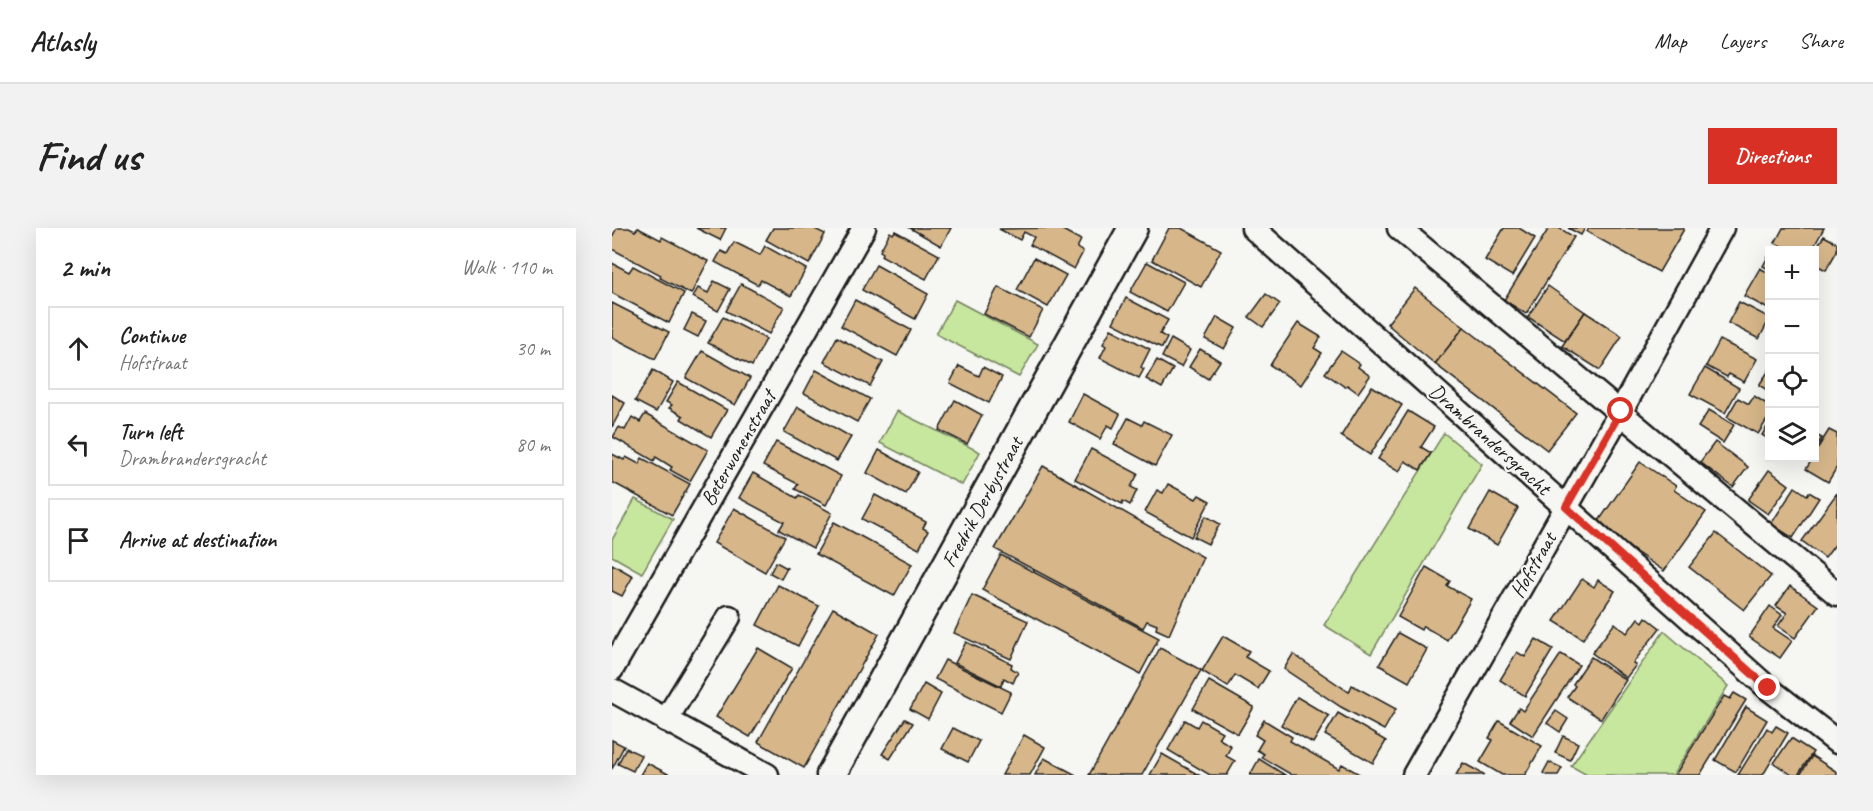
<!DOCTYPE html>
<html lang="en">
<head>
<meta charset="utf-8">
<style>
  :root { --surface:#fff; --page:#f2f2f2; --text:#222; --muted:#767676; --line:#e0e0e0; --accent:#d93025 }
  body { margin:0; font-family:Caveat,sans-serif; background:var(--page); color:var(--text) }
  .controls { position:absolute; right:18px; top:18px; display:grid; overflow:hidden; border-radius:0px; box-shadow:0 6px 24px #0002 }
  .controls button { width:54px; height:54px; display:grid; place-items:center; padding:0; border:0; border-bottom:2px solid var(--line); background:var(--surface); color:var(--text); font:30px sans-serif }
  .stop { position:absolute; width:18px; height:18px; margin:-14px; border:4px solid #d93025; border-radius:50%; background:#fff }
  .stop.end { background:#d93025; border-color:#fff; box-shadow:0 2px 6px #0008 }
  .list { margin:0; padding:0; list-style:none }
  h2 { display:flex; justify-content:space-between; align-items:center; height:78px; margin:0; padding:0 24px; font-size:26px }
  h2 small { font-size:20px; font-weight:400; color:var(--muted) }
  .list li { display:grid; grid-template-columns:39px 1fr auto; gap:18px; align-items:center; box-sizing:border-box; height:84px; margin:0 12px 12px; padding:0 12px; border:2px solid var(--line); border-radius:0px }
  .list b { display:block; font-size:22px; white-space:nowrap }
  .list p { margin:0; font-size:20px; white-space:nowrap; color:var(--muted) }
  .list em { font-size:20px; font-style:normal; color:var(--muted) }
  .icon { flex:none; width:33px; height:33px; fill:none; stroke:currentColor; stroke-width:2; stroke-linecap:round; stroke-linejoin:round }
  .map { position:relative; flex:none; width:1225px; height:547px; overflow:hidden; border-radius:0px }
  header { display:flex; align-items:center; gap:36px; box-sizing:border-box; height:84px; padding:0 30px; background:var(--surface); border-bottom:2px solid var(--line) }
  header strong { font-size:28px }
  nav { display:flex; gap:33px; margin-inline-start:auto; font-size:21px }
  .intro { display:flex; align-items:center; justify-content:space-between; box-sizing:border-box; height:144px; padding:0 36px }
  h1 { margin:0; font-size:42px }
  .button { padding:15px 27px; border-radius:0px; background:var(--accent); color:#fff; font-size:21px; font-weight:700 }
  main { display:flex; gap:36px; padding:0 36px }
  aside { flex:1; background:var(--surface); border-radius:0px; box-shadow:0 6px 24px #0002 }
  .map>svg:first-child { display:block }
</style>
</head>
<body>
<header>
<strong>Atlasly</strong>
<nav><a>Map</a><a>Layers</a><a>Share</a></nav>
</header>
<div class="intro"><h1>Find us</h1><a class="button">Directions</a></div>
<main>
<aside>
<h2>2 min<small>Walk · 110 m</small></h2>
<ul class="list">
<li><svg class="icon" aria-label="ahead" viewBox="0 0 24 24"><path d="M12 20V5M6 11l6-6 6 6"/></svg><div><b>Continue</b><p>Hofstraat</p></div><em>30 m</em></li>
<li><svg class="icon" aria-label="left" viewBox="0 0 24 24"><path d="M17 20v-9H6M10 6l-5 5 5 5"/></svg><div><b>Turn left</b><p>Drambrandersgracht</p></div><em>80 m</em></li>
<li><svg class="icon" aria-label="arrive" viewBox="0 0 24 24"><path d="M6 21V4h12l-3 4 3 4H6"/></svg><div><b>Arrive at destination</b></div></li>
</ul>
</aside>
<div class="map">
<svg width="1225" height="547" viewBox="0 0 1225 547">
  <rect width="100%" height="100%" fill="#f6f6f2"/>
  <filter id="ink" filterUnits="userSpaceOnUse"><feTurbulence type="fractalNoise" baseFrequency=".0167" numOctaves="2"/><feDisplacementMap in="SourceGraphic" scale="12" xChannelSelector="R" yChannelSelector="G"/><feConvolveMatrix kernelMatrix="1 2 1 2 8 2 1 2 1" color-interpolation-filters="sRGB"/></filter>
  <g filter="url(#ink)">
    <g fill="#c7e69e" stroke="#72815d" stroke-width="1.5">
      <polygon points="343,72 426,116 407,149 324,106"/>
      <polygon points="285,183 368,224 350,257 268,215"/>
      <polygon points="832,205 870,236 759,426 712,397"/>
      <polygon points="23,271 61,291 30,345 0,328 0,312"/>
      <polygon points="1052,403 1116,458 1061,547 975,547 959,538"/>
    </g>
    <g fill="#d7b78a" stroke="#1c1c1c" stroke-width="1.5">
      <polygon points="5,0 17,0 23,3 26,0 49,12 50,9 96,33 79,66 48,50 49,47 0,21 0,9"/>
      <polygon points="84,0 114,0 108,12"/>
      <polygon points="161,0 201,0 213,6 197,36 154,12"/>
      <polygon points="298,0 339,0 329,18"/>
      <polygon points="447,0 469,12 465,20 471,24 462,41 418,17 422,9 412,4 408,12 387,1"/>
      <polygon points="557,0 569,0 609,22 589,59 540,32"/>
      <polygon points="892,0 907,0 923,10 900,48 873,32"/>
      <polygon points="937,0 947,0 962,9 914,86 892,72"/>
      <polygon points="956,0 973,0 969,7"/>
      <polygon points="977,0 1071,0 1072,1 1047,44 975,4"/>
      <polygon points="1171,0 1212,0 1200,22 1178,22 1163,15"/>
      <polygon points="283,3 327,27 314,51 270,28 271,25 268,23 278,4 281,6"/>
      <polygon points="1212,8 1225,15 1225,23 1214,42 1202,36 1202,23"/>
      <polygon points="122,14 148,27 153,18 194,41 179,68 149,52 146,57 103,34 109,23 115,26"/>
      <polygon points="1158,25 1158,42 1151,38"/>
      <polygon points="422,30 454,47 436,79 405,62"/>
      <polygon points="535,34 572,54 555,84 518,64"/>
      <polygon points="0,35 17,44 21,38 72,65 57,95 0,65"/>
      <polygon points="264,37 316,66 303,91 250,62"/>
      <polygon points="1148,40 1158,46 1158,82 1132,68"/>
      <polygon points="102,53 118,61 106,83 81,69 86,60 96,65"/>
      <polygon points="129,56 172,79 157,106 114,83"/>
      <polygon points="936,58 973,84 953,113 916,89"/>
      <polygon points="386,59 431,82 417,109 372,86"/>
      <polygon points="803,60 852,99 823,136 775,96"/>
      <polygon points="654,66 668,76 651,99 637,89"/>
      <polygon points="514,70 556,92 548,106 555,110 550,120 501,95"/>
      <polygon points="243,72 299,102 285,128 229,98"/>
      <polygon points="1127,74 1158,90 1147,111 1116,95"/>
      <polygon points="0,75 57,104 43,131 0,109"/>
      <polygon points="973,84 1010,108 988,142 950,118"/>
      <polygon points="80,86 94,93 86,109 72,102"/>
      <polygon points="111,89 154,111 140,138 96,115"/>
      <polygon points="605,89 624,100 612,121 593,111"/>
      <polygon points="686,95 709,109 702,120 710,125 689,157 658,137"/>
      <polygon points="852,99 964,185 935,222 823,136"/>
      <polygon points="499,101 538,121 529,139 532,141 527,150 488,130 494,118 491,116"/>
      <polygon points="225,109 271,134 258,158 212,134"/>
      <polygon points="559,111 578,122 569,139 550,129"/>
      <polygon points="1108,112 1145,131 1132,154 1117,146 1115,149 1094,138"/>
      <polygon points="588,121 608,133 596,151 577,139"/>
      <polygon points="90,123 138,150 123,177 74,150"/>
      <polygon points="729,123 748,136 746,139 758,148 746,165 735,157 733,159 713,145"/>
      <polygon points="545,132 561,141 550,160 534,151"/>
      <polygon points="347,138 367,148 371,139 390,149 377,175 338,155"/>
      <polygon points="1093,140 1127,160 1113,185 1078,166"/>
      <polygon points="1158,141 1158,164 1147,157"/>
      <polygon points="41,142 61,154 44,184 23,173"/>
      <polygon points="204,142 258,171 245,194 192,165"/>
      <polygon points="66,154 115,182 99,209 69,191 71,188 57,180 60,177 54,174"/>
      <polygon points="760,158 790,177 758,227 729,208"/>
      <polygon points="471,166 508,186 501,200 496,197 488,211 457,194"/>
      <polygon points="0,167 13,175 0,199"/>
      <polygon points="1142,168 1158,178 1158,187 1146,206 1115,189 1126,170 1137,176"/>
      <polygon points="343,172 370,187 355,216 327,202"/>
      <polygon points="186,179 239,209 225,233 172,204"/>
      <polygon points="1097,182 1122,197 1111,215 1086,199"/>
      <polygon points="796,183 822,199 809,219 819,225 808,242 793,233 787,244 766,231"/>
      <polygon points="33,186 96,222 78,253 58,242 60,239 44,229 42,233 1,209 7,199 13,202 20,189 28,194"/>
      <polygon points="516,190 530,197 532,193 560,207 543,238 502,216"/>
      <polygon points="1158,194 1158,212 1150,207"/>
      <polygon points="1217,202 1225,206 1225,239 1216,254 1194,241 1201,230 1202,230 1202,226"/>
      <polygon points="1202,206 1210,210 1202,222"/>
      <polygon points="164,214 229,248 214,277 183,261 186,256 151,238"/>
      <polygon points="1103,214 1136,239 1121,259 1088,234"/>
      <polygon points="479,221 526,246 519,259 525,262 518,277 511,273 510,276 463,251"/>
      <polygon points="267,222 306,244 294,266 255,245"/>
      <polygon points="0,226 12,232 14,229 27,236 30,230 78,256 60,287 0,254"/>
      <polygon points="1028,234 1064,258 1062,262 1094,284 1052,343 984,297"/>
      <polygon points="431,238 591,329 557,407 544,401 545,397 535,393 531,400 383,321"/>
      <polygon points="1157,242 1177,257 1156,286 1136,272"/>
      <polygon points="141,245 185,270 187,267 220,285 201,320 167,302 172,294 127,270"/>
      <polygon points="556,256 584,271 587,267 598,273 579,309 533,284 545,262 551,265"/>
      <polygon points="1183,259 1195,267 1197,264 1207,270 1181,310 1159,296"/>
      <polygon points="878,264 906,280 885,317 857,301"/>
      <polygon points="1225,265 1225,314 1213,330 1190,313"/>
      <polygon points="263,267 314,294 311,300 316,303 307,321 250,291"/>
      <polygon points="122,280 173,309 153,344 102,315"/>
      <polygon points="594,288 608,296 596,316 582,309"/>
      <polygon points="222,294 300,336 282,368 204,326"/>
      <polygon points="1104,305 1159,348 1132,382 1077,339"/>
      <polygon points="389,327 547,410 528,446 370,362"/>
      <polygon points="164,334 175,340 169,351 158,345"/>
      <polygon points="0,336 21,348 10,368 0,363"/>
      <polygon points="814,339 838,353 835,358 859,371 835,412 811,398 809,402 786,389"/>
      <polygon points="970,351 982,359 986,352 1003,363 971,411 942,393"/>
      <polygon points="166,357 207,378 186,418 145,397"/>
      <polygon points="1178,358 1206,378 1183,410 1166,398 1175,385 1164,378"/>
      <polygon points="360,367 416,393 399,431 342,405"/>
      <polygon points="1158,378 1170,387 1161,400 1180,413 1168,430 1137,409"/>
      <polygon points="221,380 267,406 192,540 146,514"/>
      <polygon points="1034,389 1048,400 1021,435 1024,437 1014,450 980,425 1003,395 1015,405 1026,390 1031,394"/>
      <polygon points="786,405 815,421 797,454 767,437"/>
      <polygon points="611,408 637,423 633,429 657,443 646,461 623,447 616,459 590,443"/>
      <polygon points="924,411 941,421 913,468 888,452 905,424 913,429"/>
      <polygon points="354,414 400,436 399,440 406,444 401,455 392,450 389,458 343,435"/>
      <polygon points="146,420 180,440 138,509 104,489"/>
      <polygon points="548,420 589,442 530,547 477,547"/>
      <polygon points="681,426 737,464 740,457 784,481 772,502 729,479 672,441"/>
      <polygon points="949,426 967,437 921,508 898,493 907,480 911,483"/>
      <polygon points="979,429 1014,452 989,491 955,469 963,458 961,456"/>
      <polygon points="333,432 399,464 389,484 323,451"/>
      <polygon points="597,453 642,479 626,506 581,481"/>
      <polygon points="312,456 329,466 316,491 298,481"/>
      <polygon points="1122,465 1134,472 1088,547 1063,547 1112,468 1118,471"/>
      <polygon points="685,469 717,488 701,515 669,497"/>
      <polygon points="1134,479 1155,492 1124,544 1103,532"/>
      <polygon points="944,483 956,491 948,504 935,495"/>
      <polygon points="726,485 774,513 761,535 713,507"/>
      <polygon points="293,491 301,495 278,531 270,526"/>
      <polygon points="573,492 585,499 589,492 610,504 606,510 619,518 614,528 623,533 615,547 598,547 556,522"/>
      <polygon points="652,492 680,509 678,513 727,541 730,536 749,547 680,547 649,529 652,526 645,522 651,512 643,507"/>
      <polygon points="887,493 930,518 913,547 890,547 868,534 881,512 877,510"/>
      <polygon points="1164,498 1176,505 1151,547 1126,547 1155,500 1160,504"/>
      <polygon points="341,500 367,513 356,534 330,521"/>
      <polygon points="412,507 433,519 418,547 390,547"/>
      <polygon points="951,508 966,515 958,532 943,525"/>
      <polygon points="1179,510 1201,524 1186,547 1180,547 1162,535"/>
      <polygon points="0,512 12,518 0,541"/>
      <polygon points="14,520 29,527 21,543 6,536"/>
      <polygon points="550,526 587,547 538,547"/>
      <polygon points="1200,528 1225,544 1225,547 1188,547"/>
      <polygon points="432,530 464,547 423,547"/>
      <polygon points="647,531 673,547 638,547"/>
      <polygon points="937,534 950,540 946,547 934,547 931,545"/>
      <polygon points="35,535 58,547 28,547"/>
      <polygon points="851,535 873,547 844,547"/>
    </g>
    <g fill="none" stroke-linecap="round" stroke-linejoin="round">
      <defs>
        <g id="minor">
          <polyline points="641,0 1156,460 1225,514"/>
          <polyline points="787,0 1225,366"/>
          <polyline points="0,441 252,0"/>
          <polyline points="0,462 155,547"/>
          <polyline points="54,492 117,389"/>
          <polyline points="802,547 1009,183 1110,0"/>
        </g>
        <polyline id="major" points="219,547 521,0"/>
      </defs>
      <use href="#minor" stroke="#1c1c1c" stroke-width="27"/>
      <use href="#major" stroke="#1c1c1c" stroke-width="33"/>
      <use href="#minor" stroke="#f6f6f2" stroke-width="22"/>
      <use href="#major" stroke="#f6f6f2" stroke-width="28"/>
    </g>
  </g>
  <g fill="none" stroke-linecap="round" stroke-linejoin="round" filter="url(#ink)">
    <polyline stroke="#d93025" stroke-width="8" points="1009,183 954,279 1156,460"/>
  </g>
  <g text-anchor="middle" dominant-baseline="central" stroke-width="4.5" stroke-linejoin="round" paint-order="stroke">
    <g font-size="21" fill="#1c1c1c" stroke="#f6f6f2">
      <text transform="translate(878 211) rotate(42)">Drambrandersgracht</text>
      <text transform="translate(126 220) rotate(-60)">Beterwonenstraat</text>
      <text transform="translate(370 274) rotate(-61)">Fredrik Derbystraat</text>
      <text transform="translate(921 337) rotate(-60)">Hofstraat</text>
    </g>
  </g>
</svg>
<div class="controls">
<button>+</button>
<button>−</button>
<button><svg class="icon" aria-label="locate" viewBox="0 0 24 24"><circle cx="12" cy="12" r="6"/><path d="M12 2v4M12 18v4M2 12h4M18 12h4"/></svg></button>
<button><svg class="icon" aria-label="layers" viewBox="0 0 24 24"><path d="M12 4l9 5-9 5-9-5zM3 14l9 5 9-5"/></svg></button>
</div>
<div class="stop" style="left:1009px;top:183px"></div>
<div class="stop end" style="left:1156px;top:460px"></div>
</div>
</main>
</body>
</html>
